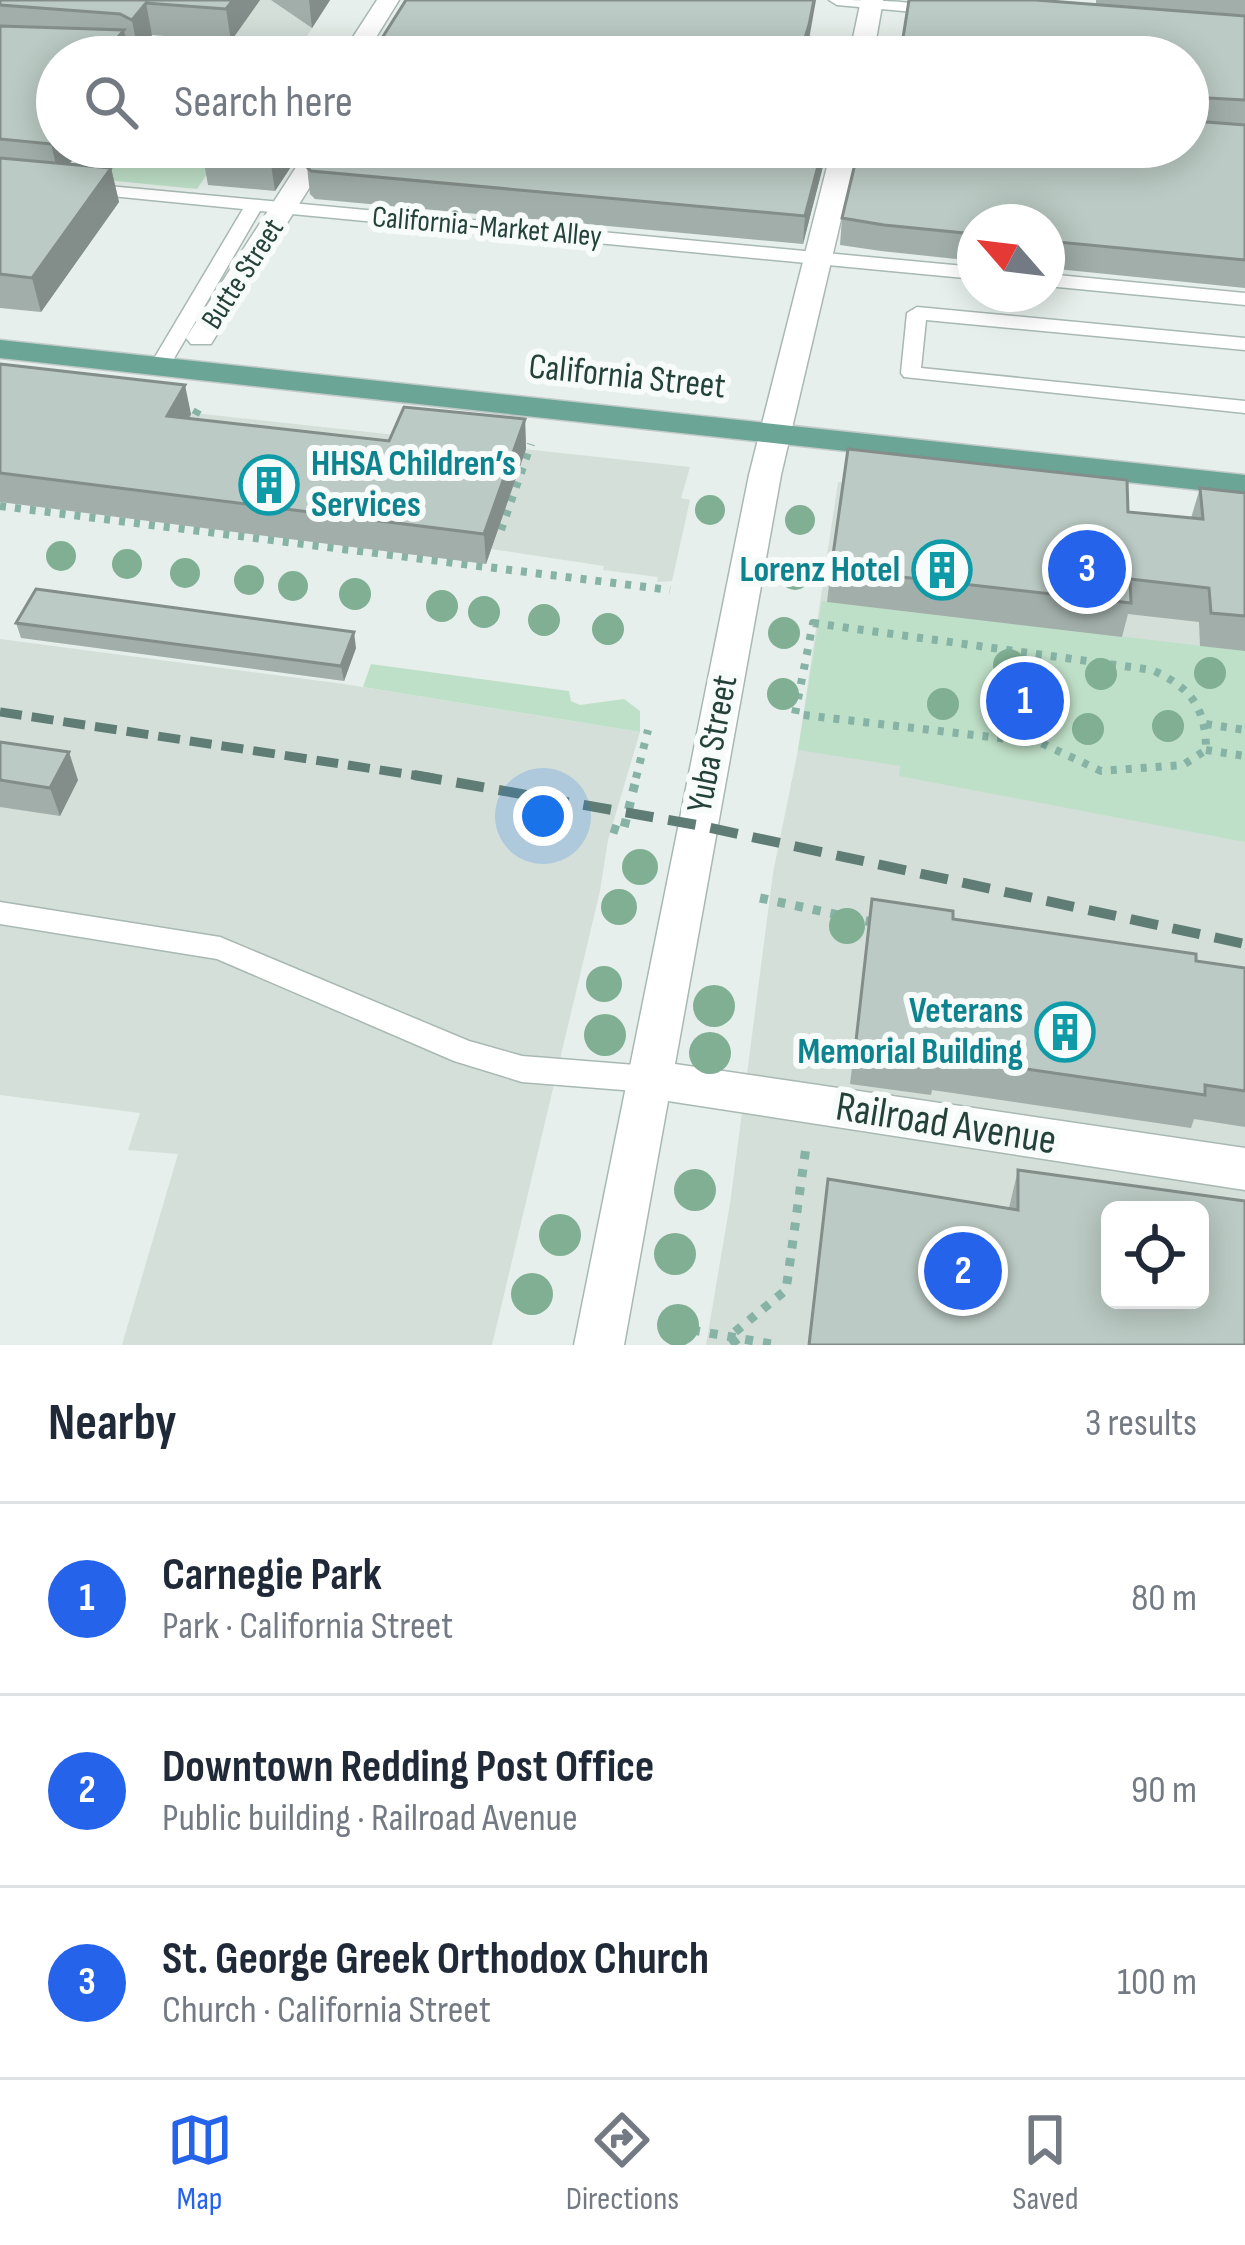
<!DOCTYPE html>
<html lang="en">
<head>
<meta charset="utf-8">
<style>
  :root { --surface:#fff; --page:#f6f6f7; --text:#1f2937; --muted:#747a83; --line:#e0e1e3; --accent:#2563eb }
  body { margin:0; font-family:"Sofia Sans Condensed",sans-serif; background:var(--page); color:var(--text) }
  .controls { position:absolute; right:36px; bottom:36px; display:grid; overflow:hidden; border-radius:18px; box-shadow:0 6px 30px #0003 }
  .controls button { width:108px; height:108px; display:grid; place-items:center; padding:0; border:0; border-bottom:3px solid var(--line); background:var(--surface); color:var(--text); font:60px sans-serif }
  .compass { position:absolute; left:957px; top:204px; width:108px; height:108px; border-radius:50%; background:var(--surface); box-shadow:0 6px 30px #0003; rotate:298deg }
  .you { position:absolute; left:543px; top:816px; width:42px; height:42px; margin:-30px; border:9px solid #fff; border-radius:50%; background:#1a73e8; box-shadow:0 0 0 18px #1a73e833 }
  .badge { display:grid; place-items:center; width:78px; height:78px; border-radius:50%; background:var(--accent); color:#fff; font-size:39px; font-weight:700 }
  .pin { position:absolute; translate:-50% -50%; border:6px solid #fff; box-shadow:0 3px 12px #0006 }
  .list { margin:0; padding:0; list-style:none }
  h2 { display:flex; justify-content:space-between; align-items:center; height:156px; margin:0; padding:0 48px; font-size:51px }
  h2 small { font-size:39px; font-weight:400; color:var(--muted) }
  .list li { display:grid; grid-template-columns:78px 1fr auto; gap:36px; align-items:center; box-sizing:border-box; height:192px; padding:0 48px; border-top:3px solid var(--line) }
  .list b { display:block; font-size:45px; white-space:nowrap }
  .list p { margin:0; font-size:39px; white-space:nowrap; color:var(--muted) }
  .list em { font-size:39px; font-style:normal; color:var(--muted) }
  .icon { flex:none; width:66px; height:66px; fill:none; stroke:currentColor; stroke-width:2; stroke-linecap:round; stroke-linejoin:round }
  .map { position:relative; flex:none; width:1245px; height:1345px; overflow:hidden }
  .search { position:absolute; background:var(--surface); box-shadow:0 6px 30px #0003; left:36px; right:36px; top:36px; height:132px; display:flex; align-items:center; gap:30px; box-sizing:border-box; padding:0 42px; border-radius:66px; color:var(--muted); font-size:45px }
  .sheet { height:732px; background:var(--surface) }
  nav { display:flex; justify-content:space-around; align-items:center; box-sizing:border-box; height:168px; border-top:3px solid var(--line); background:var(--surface); font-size:33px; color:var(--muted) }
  nav a { display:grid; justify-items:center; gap:6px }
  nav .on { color:var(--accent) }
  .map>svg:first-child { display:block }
</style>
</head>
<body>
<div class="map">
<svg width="1245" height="1345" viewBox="0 0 1245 1345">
  <rect width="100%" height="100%" fill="#e6efeb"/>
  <g fill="#d4dfda" fill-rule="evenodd">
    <polygon points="0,0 330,0 304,41 289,44 101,29"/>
    <polygon points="0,392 690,467 681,498 690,500 672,581 657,582 658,577 603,570 604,566 491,549 493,540"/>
    <path d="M838,482l407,45v818h-539l25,-148 42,-324 25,-123zM1110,1210h90v90h-90z"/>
    <polygon points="0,639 344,684 640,732 608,840 600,891 492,1345 122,1345 178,1154 128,1150 140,1113 0,1095"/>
  </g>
  <g fill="#bfe0c8">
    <polygon points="86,147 225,147 197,189 64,176"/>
    <polygon points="822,601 1245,651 1245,842 899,776 900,766 798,750"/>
    <polygon points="371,664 569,691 571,701 580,705 624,699 640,711 640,732 363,687"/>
  </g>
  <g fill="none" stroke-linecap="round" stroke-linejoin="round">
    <defs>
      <g id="lane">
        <path d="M829,0c34,0 85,0 115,9l-8,5 -99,-9z"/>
        <polygon points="87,184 975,267 975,279 260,211 169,367 159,373 149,367 243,209 81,193 78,189"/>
        <polygon points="1047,274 1245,293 1245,305 1047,286"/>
        <polygon points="917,307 1245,338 1245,350 926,320 921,368 1245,401 1245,413 904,377 901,373 907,313"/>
        <polygon points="0,902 220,937 469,1041 522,1056 648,1066 658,1070 663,1079 658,1088 648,1092 522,1082 454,1061 217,959 0,924"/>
      </g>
      <g id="street">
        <polygon points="377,0 399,0 364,57 340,57"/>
        <polygon points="861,0 883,0 873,57 849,57"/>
        <polygon points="309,147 335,147 211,344 191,344 186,338"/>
        <polygon points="832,147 858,147 781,475 675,1064 1245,1148 1245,1190 668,1101 624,1345 574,1345 749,475"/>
      </g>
      <polygon id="primary" points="0,340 1245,475 1245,495 0,358"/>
    </defs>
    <use href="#lane" stroke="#a8b8b2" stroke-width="3"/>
    <use href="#street" stroke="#a8b8b2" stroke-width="3"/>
    <use href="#primary" stroke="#c2cac8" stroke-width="3"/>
    <g stroke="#86b3a5" stroke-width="8" stroke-dasharray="6 9" stroke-linecap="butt">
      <polyline points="188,428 199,408"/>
      <polyline points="0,506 670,590"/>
      <polyline points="501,530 531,444"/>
      <path d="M813,623l339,47c38,17 54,37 54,80l-23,15 -82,6 -60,-28 -246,-29z"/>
      <polyline points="1206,724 1245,730"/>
      <polyline points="1206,750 1245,756"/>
      <polyline points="636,778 648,730"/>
    </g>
    <g stroke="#86b3a5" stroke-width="9" stroke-dasharray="8 10" stroke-linecap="butt">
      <polyline points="611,828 623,832 637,775"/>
      <polyline points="760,898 876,923"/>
      <polyline points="692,1330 777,1345"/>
      <polyline points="737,1345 730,1336 786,1290 806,1147"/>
    </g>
    <use href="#lane" fill="#fff" fill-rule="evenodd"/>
    <use href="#street" fill="#fff" fill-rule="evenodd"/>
    <use href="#primary" fill="#6aa596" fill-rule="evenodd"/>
    <polyline stroke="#5f7d75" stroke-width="9" stroke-dasharray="22 10" stroke-linecap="butt" points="0,712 433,778"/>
    <polyline stroke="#5f7d75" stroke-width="10" stroke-dasharray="28 15" stroke-linecap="butt" points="414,775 697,825 1245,944"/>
  </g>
  <g fill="#80af93">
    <circle cx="710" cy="510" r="15"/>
    <circle cx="800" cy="520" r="15"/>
    <circle cx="61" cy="556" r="15"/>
    <circle cx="127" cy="564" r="15"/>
    <circle cx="185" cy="573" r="15"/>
    <circle cx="795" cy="575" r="15"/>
    <circle cx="249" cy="580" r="15"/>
    <circle cx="293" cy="586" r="15"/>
    <circle cx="355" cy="594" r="16"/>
    <circle cx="442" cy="606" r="16"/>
    <circle cx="484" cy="612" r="16"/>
    <circle cx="544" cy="620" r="16"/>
    <circle cx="608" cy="629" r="16"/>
    <circle cx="784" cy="633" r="16"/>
    <circle cx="1009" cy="665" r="16"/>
    <circle cx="1210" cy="673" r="16"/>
    <circle cx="1101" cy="674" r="16"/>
    <circle cx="783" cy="694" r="16"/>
    <circle cx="943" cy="704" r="16"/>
    <circle cx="1017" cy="725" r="16"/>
    <circle cx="1168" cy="726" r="16"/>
    <circle cx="1088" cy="729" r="16"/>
    <circle cx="640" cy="867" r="18"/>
    <circle cx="619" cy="907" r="18"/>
    <circle cx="847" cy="926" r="18"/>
    <circle cx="604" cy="984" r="18"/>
    <circle cx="714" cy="1006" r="21"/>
    <circle cx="605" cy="1035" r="21"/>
    <circle cx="710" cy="1053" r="21"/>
    <circle cx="695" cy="1190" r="21"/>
    <circle cx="560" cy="1235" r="21"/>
    <circle cx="675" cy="1254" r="21"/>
    <circle cx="532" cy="1294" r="21"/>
    <circle cx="678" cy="1325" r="21"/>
  </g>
  <g fill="#a1aea9">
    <polygon points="0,0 260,0 231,41 152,35 138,52 128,46 130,57 57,57 57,147 83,147 69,164 111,168 119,202 41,312 0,308"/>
    <polygon points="271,0 330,0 312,28"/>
    <polygon points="1096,0 1245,0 1245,288 1047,268 1047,222 975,222 975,261 881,251 840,245 842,218 1096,5"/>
    <polygon points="210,147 304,147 275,191 208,185 203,157"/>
    <polygon points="828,147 803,244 315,199 310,194 307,167"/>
    <polygon points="0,364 191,414 189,419 389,441 525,419 526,449 486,564 0,502"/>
    <polygon points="1200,488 1245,493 1245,651 1200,646 1199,622 1128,614 1122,637 827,602 831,569 1128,512 1191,518"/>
    <polygon points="16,623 356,648 344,681 21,638"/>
    <polygon points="0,742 78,780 60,816 0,807"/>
    <polygon points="872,899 953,919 1196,961 1245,968 1245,1127 1194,1119 1191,1128 932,1090 931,1095 850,1084"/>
    <polygon points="1018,1170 1245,1345 808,1345 828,1179 1009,1208"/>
  </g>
  <g fill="#838d89">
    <polygon points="233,0 260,0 231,41 226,9"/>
    <polygon points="309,0 330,0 312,28"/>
    <polygon points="814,0 816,0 807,51 805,57 799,57"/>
    <polygon points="146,3 152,35 138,52 132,20"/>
    <polygon points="124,30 130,57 101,57"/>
    <polygon points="57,136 57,147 83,147 59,177 51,144"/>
    <polygon points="282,147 304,147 275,191 271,164"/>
    <polygon points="823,147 828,147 803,244 805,216"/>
    <polygon points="111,168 119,202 41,312 32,278"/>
    <polygon points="185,385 191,414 174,446 167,416"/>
    <polygon points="525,419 526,449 486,564 484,534"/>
    <polygon points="354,632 356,648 344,681 341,666"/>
    <polygon points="69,752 78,780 60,816 50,788"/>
  </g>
  <g fill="#bbcac4" stroke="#838d89" stroke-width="3" fill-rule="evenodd">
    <polygon points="0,0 233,0 226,9 146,3 132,20 120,14 0,5"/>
    <polygon points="406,0 814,0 809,25 799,57 370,57"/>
    <polygon points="909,0 1036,0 1245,16 1245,100 1191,97 1194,121 1245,125 1245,260 1047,241 1047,222 975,222 975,234 884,225 842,218 859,147 1188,147 1188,57 900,57"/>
    <polygon points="0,26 124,30 101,57 57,57 57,136 51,144 0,139"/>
    <polygon points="210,147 282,147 271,164 203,157"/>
    <polygon points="320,147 823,147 805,216 311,171 307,167"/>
    <polygon points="0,158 111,168 32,278 0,274"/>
    <polygon points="0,364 185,385 167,416 389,441 404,407 525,419 484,534 0,473"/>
    <polygon points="848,449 1127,480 1128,512 1203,519 1200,488 1245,493 1245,616 1211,613 1209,588 1130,579 1131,603 831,569"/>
    <polygon points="36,589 354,632 341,666 16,623"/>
    <polygon points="0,742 69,752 50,788 0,780"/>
    <polygon points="872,899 953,911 953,919 1196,954 1196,961 1245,968 1245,1091 1205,1085 1205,1095 938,1056 938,1061 855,1050"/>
    <path d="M1018,1170l227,31v144h-436l19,-166 190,31zM1110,1210h90v90h-90z"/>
  </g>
  <defs>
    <symbol id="building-ring" viewBox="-11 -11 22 22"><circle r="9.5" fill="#f7fbf9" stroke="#0f9aa8" stroke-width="1.5"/><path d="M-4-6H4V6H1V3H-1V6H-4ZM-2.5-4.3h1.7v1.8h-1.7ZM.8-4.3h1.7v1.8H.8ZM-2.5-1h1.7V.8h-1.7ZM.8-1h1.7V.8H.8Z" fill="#0f9aa8"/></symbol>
  </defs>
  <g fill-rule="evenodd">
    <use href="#building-ring" x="236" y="452" width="66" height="66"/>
    <use href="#building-ring" x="909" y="537" width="66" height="66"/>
    <use href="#building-ring" x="1032" y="999" width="66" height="66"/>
  </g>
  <g text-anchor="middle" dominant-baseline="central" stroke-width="12" stroke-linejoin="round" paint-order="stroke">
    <g font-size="30" fill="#24423a" stroke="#f7fbf9">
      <text transform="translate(487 227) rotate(5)">California-Market Alley</text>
      <text transform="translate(243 274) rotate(-57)">Butte Street</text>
    </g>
    <g font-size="36" fill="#24423a" stroke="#f7fbf9">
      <text transform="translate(627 377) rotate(6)">California Street</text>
      <text transform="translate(713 744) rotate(-79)">Yuba Street</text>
    </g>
    <g font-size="36" font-weight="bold" fill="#0d838f" stroke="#f7fbf9" text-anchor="end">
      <text x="311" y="464" text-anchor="start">HHSA Children’s<tspan x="311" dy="41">Services</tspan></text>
      <text x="900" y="570">Lorenz Hotel</text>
      <text x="1023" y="1011">Veterans<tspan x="1023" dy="41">Memorial Building</tspan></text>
    </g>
    <g font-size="42" fill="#24423a" stroke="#f7fbf9">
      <text transform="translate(946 1124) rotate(9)">Railroad Avenue</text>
    </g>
  </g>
</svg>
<div class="controls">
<button><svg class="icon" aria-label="locate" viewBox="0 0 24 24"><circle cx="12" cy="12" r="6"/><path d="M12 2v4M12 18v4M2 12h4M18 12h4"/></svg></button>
</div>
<svg class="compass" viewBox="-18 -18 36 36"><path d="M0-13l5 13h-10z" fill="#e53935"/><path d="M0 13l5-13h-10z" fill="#747a83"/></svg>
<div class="you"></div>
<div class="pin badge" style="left:1025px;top:701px">1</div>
<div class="pin badge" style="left:963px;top:1271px">2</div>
<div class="pin badge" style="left:1087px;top:569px">3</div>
<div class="search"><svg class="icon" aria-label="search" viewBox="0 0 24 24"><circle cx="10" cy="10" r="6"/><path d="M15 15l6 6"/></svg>Search here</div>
</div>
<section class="sheet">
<h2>Nearby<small>3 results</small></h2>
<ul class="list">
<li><span class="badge">1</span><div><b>Carnegie Park</b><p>Park · California Street</p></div><em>80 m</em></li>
<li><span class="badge">2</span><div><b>Downtown Redding Post Office</b><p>Public building · Railroad Avenue</p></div><em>90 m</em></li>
<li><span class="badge">3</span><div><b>St. George Greek Orthodox Church</b><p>Church · California Street</p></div><em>100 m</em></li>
</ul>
</section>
<nav>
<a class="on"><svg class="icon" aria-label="map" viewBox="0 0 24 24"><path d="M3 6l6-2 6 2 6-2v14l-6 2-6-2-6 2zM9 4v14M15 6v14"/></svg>Map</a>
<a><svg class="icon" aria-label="directions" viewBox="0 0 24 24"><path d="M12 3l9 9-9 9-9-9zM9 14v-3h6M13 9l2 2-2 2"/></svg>Directions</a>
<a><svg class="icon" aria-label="saved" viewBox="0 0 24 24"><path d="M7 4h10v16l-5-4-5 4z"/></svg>Saved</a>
</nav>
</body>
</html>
